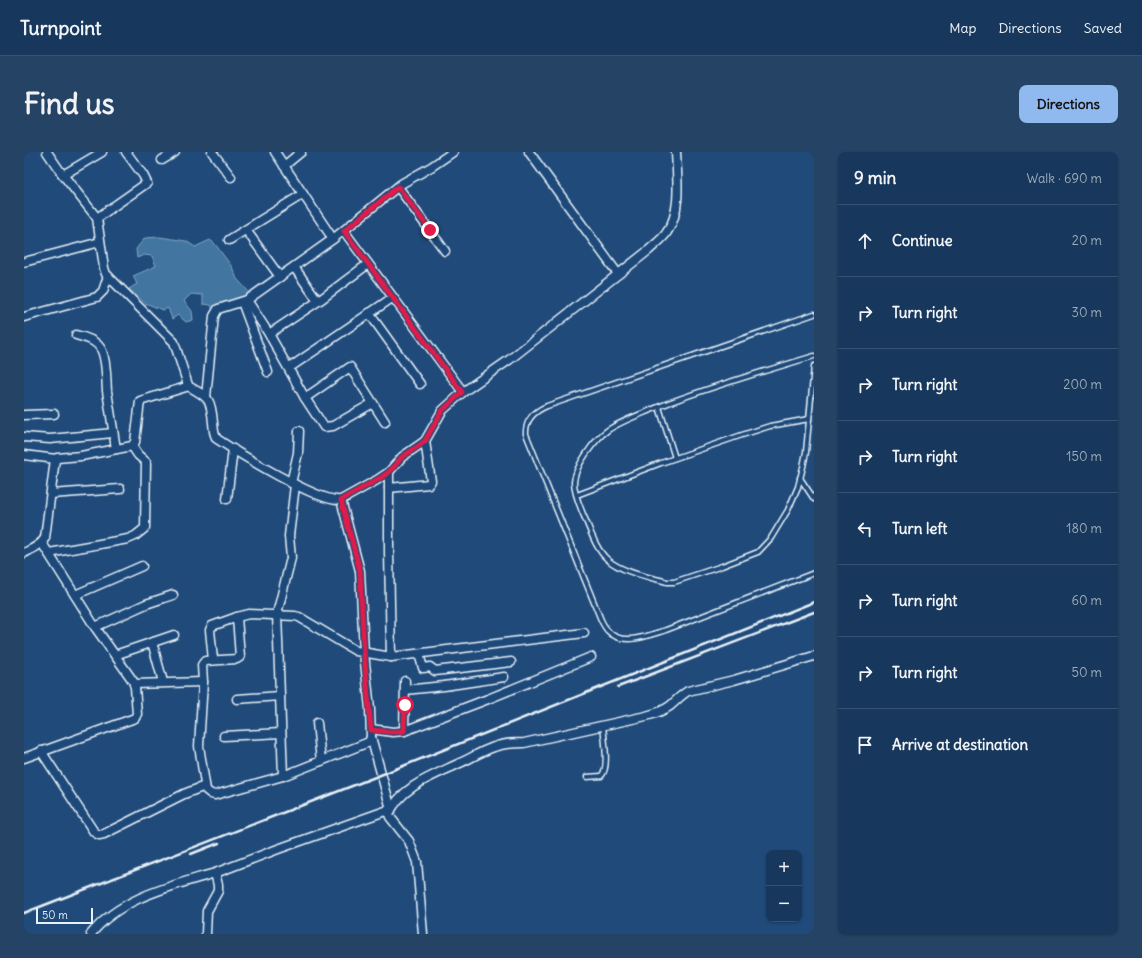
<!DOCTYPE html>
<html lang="en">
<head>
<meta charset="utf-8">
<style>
  :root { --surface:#17385c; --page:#244365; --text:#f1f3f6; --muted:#9eacbb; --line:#365272; --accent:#90b9f0 }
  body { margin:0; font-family:Delius,sans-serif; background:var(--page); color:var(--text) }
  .controls { position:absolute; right:12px; bottom:12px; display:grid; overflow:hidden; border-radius:8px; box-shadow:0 1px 3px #0004 }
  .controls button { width:36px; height:36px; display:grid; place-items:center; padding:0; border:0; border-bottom:1px solid var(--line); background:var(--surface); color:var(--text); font:20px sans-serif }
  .scale { position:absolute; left:12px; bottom:10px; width:57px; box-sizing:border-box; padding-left:4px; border:2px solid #e8f1f8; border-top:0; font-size:11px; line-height:14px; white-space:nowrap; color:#e8f1f8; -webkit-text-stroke:3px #1f4a7a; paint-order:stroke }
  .stop { position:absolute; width:12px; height:12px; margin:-9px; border:3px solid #e11d48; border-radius:50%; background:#fff }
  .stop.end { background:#e11d48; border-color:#fff; box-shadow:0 1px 4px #0008 }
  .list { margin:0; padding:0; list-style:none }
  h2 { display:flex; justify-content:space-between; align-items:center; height:52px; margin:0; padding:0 16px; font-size:17px }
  h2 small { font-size:13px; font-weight:400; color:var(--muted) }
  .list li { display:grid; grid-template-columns:26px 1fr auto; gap:12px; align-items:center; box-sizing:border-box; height:72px; padding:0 16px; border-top:1px solid var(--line) }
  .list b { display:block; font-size:15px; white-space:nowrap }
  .list em { font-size:13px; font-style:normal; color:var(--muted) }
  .icon { flex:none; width:22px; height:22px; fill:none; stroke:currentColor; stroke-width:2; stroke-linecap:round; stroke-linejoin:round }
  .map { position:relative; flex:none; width:790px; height:782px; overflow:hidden; border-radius:8px }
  header { display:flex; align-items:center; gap:24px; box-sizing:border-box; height:56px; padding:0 20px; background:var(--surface); border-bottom:1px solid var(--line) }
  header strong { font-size:19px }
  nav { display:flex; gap:22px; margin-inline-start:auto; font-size:14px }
  .intro { display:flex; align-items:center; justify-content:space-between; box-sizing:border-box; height:96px; padding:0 24px }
  h1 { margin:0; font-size:28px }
  .button { padding:10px 18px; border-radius:8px; background:var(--accent); color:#111; font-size:14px; font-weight:700 }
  main { display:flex; gap:24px; padding:0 24px }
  aside { flex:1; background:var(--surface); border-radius:8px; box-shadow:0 1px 3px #0004 }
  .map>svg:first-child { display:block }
</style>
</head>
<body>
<header>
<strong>Turnpoint</strong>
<nav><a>Map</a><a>Directions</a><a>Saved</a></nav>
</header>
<div class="intro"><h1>Find us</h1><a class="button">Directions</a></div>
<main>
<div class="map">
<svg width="790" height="782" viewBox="0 0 790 782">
  <rect width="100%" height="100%" fill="#1f4a7a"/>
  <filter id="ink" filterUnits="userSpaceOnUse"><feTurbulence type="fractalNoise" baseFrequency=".025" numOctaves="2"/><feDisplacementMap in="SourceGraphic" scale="8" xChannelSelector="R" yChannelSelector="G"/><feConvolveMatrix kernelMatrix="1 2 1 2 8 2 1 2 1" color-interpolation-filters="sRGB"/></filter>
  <g filter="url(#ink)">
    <polygon fill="#42759f" stroke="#84a7c3" points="136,85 162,89 171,95 186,88 191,92 208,115 213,127 225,140 227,146 198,158 193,168 187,153 179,152 179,143 167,142 160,149 168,159 169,168 162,170 154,163 148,167 144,156 139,158 121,151 105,137 113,132 109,124 132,114 128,104 120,103 113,106 112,97 121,86"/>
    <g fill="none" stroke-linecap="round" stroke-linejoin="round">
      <defs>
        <g id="service">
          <path d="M790,162l-267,92c-12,5 -22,14 -21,28l75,186c2,4 4,8 7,11 14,16 41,4 58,-1l148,-57"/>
          <path d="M790,204c-52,16 -105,31 -156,51 -16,7 -35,13 -50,23 -13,9 -33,36 -34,52 0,11 5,22 9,32 7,15 12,34 24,45 14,13 42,18 60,23h7l48,-16 36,-14 13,-14 17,-28 10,-23 5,-20 3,-15 8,-86"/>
          <polyline points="635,255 651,306"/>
          <polyline points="776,326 790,347"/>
          <polyline points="553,343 637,311 718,283 746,274 785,267"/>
          <path d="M563,625l14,-1c9,-6 3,-39 2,-50"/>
        </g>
        <g id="minor">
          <polyline points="188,0 207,25"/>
          <polyline points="251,0 309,87"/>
          <polyline points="505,0 594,122"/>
          <polyline points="138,8 151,0"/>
          <polyline points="260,14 277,0"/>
          <polyline points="39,23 78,0"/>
          <polyline points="374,35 421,99"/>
          <polyline points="73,66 123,31 119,23 102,0"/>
          <polyline points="222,78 256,125"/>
          <polyline points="320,79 439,240"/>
          <polyline points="205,88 279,42"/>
          <polyline points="0,110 76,90"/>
          <polyline points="270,115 294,149"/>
          <polyline points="223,148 245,182 281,246 300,275 309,274 349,251"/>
          <polyline points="218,150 244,220"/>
          <polyline points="345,161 396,232"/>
          <polyline points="0,165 73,145 79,139 84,124"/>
          <polyline points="245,182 296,148 344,112"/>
          <path d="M52,183c10,3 21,5 26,16 5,12 4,27 5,40 3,19 6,39 9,58"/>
          <polyline points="265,216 368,146"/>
          <path d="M164,234c21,12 23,12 25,37 1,6 0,11 4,16 21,14 102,64 124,61l36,-20 12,-8"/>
          <polyline points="182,245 190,164 194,157 223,148 309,87 377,32 407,15 429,0"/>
          <polyline points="281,246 326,215 361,270"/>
          <polyline points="0,263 30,262"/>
          <polyline points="0,285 26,287 89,281"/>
          <polyline points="0,303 32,307"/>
          <polyline points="267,331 274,301 275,279"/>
          <polyline points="365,336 405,332 407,329 401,289"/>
          <polyline points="27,342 96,337"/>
          <polyline points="203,347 209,297"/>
          <path d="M0,401c8,-4 16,-7 21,-15l10,-79 2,-1 24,-2 51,-10 3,-4 5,-41 46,-14 2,-2 -14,-43 -68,-68 -2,-6 -7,-50 -37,-47 -13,-19"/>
          <polyline points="25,401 104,387 111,384 121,376 122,310 114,303 108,294"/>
          <polyline points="51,443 118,414"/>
          <polyline points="213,465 216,505 213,507 181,509 178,513 179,530 175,594 182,638 187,642 191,643 259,624 345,590 347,585 346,557 340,501 336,419 317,348"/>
          <polyline points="71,475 122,452 149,443"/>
          <path d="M560,481l-193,24 -2,-106v-79l13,-15 23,-16 17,-30 21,-19 46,-32 140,-110c6,-6 14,-11 18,-18 15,-21 10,-55 9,-80"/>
          <polyline points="128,490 139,530"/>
          <polyline points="395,502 399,516 406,515 411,519 487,510"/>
          <polyline points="91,503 150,483"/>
          <polyline points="189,508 186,478 188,474 213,465 225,462 271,464 275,465 332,499 367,505"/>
          <polyline points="110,532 179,530"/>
          <polyline points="381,538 420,534 480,525"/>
          <polyline points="213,547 256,544"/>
          <polyline points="293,571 297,609"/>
          <polyline points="347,577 369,580 380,579 464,547 567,505"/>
          <polyline points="380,579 381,529"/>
          <polyline points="200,584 257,581"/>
          <polyline points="17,599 70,680 75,683 80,682 160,642 181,634"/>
          <polyline points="0,606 111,566 113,562 111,535 109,529 71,475 18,391"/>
          <polyline points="259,624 253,462 267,406 265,384 271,333"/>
          <path d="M67,782c31,-38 82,-48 127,-62"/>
          <polyline points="182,782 183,759 194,739 194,733 192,725 194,720 254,697 367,657 347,585"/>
          <path d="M399,782l-6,-72 -8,-21 -19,-24 -1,-3c12,-28 46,-39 71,-51 11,-5 22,-12 34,-16 10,-4 20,-4 30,-4l122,-27c8,-2 17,-5 24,-10 6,-5 11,-11 18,-15l46,-11 80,-24"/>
        </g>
      </defs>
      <use href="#service" stroke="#e8f1f8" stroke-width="7"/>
      <use href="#minor" stroke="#e8f1f8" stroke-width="11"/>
      <use href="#service" stroke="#1f4a7a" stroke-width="4"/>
      <use href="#minor" stroke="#1f4a7a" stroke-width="8"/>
      <g stroke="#e8f1f8" stroke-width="2.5">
        <polyline points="594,535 790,460"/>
        <polyline points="167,702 195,691"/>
        <polyline points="0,761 359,622 790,450"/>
      </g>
    </g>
  </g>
  <g fill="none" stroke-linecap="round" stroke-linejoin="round" filter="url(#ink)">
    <polyline stroke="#e11d48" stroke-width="5" points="381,553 380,579 369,580 347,578 340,501 336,419 317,348 358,325 365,320 378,305 396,293 401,289 418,259 438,240 320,79 374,35 406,78"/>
  </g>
</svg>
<div class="controls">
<button>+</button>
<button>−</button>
</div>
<div class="scale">50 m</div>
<div class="stop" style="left:381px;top:553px"></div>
<div class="stop end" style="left:406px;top:78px"></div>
</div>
<aside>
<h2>9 min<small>Walk · 690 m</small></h2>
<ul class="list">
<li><svg class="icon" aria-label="ahead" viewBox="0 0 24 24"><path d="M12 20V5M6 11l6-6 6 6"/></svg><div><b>Continue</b></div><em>20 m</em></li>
<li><svg class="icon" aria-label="right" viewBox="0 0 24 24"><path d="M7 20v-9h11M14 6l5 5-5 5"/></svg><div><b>Turn right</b></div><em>30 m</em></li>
<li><svg class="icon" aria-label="right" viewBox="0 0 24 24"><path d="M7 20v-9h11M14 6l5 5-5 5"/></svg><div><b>Turn right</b></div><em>200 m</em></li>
<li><svg class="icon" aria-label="right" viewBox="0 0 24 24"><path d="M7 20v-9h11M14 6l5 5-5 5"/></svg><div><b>Turn right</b></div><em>150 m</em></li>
<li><svg class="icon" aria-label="left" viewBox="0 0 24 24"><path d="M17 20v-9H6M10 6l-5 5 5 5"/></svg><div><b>Turn left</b></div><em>180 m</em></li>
<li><svg class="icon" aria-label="right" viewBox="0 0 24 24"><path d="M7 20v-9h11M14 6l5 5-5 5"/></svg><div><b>Turn right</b></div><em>60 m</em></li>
<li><svg class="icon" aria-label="right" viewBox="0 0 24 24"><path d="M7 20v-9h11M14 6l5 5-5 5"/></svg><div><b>Turn right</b></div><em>50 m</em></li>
<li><svg class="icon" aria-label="arrive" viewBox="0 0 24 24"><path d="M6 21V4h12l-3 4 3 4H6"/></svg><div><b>Arrive at destination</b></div></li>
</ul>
</aside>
</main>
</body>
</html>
